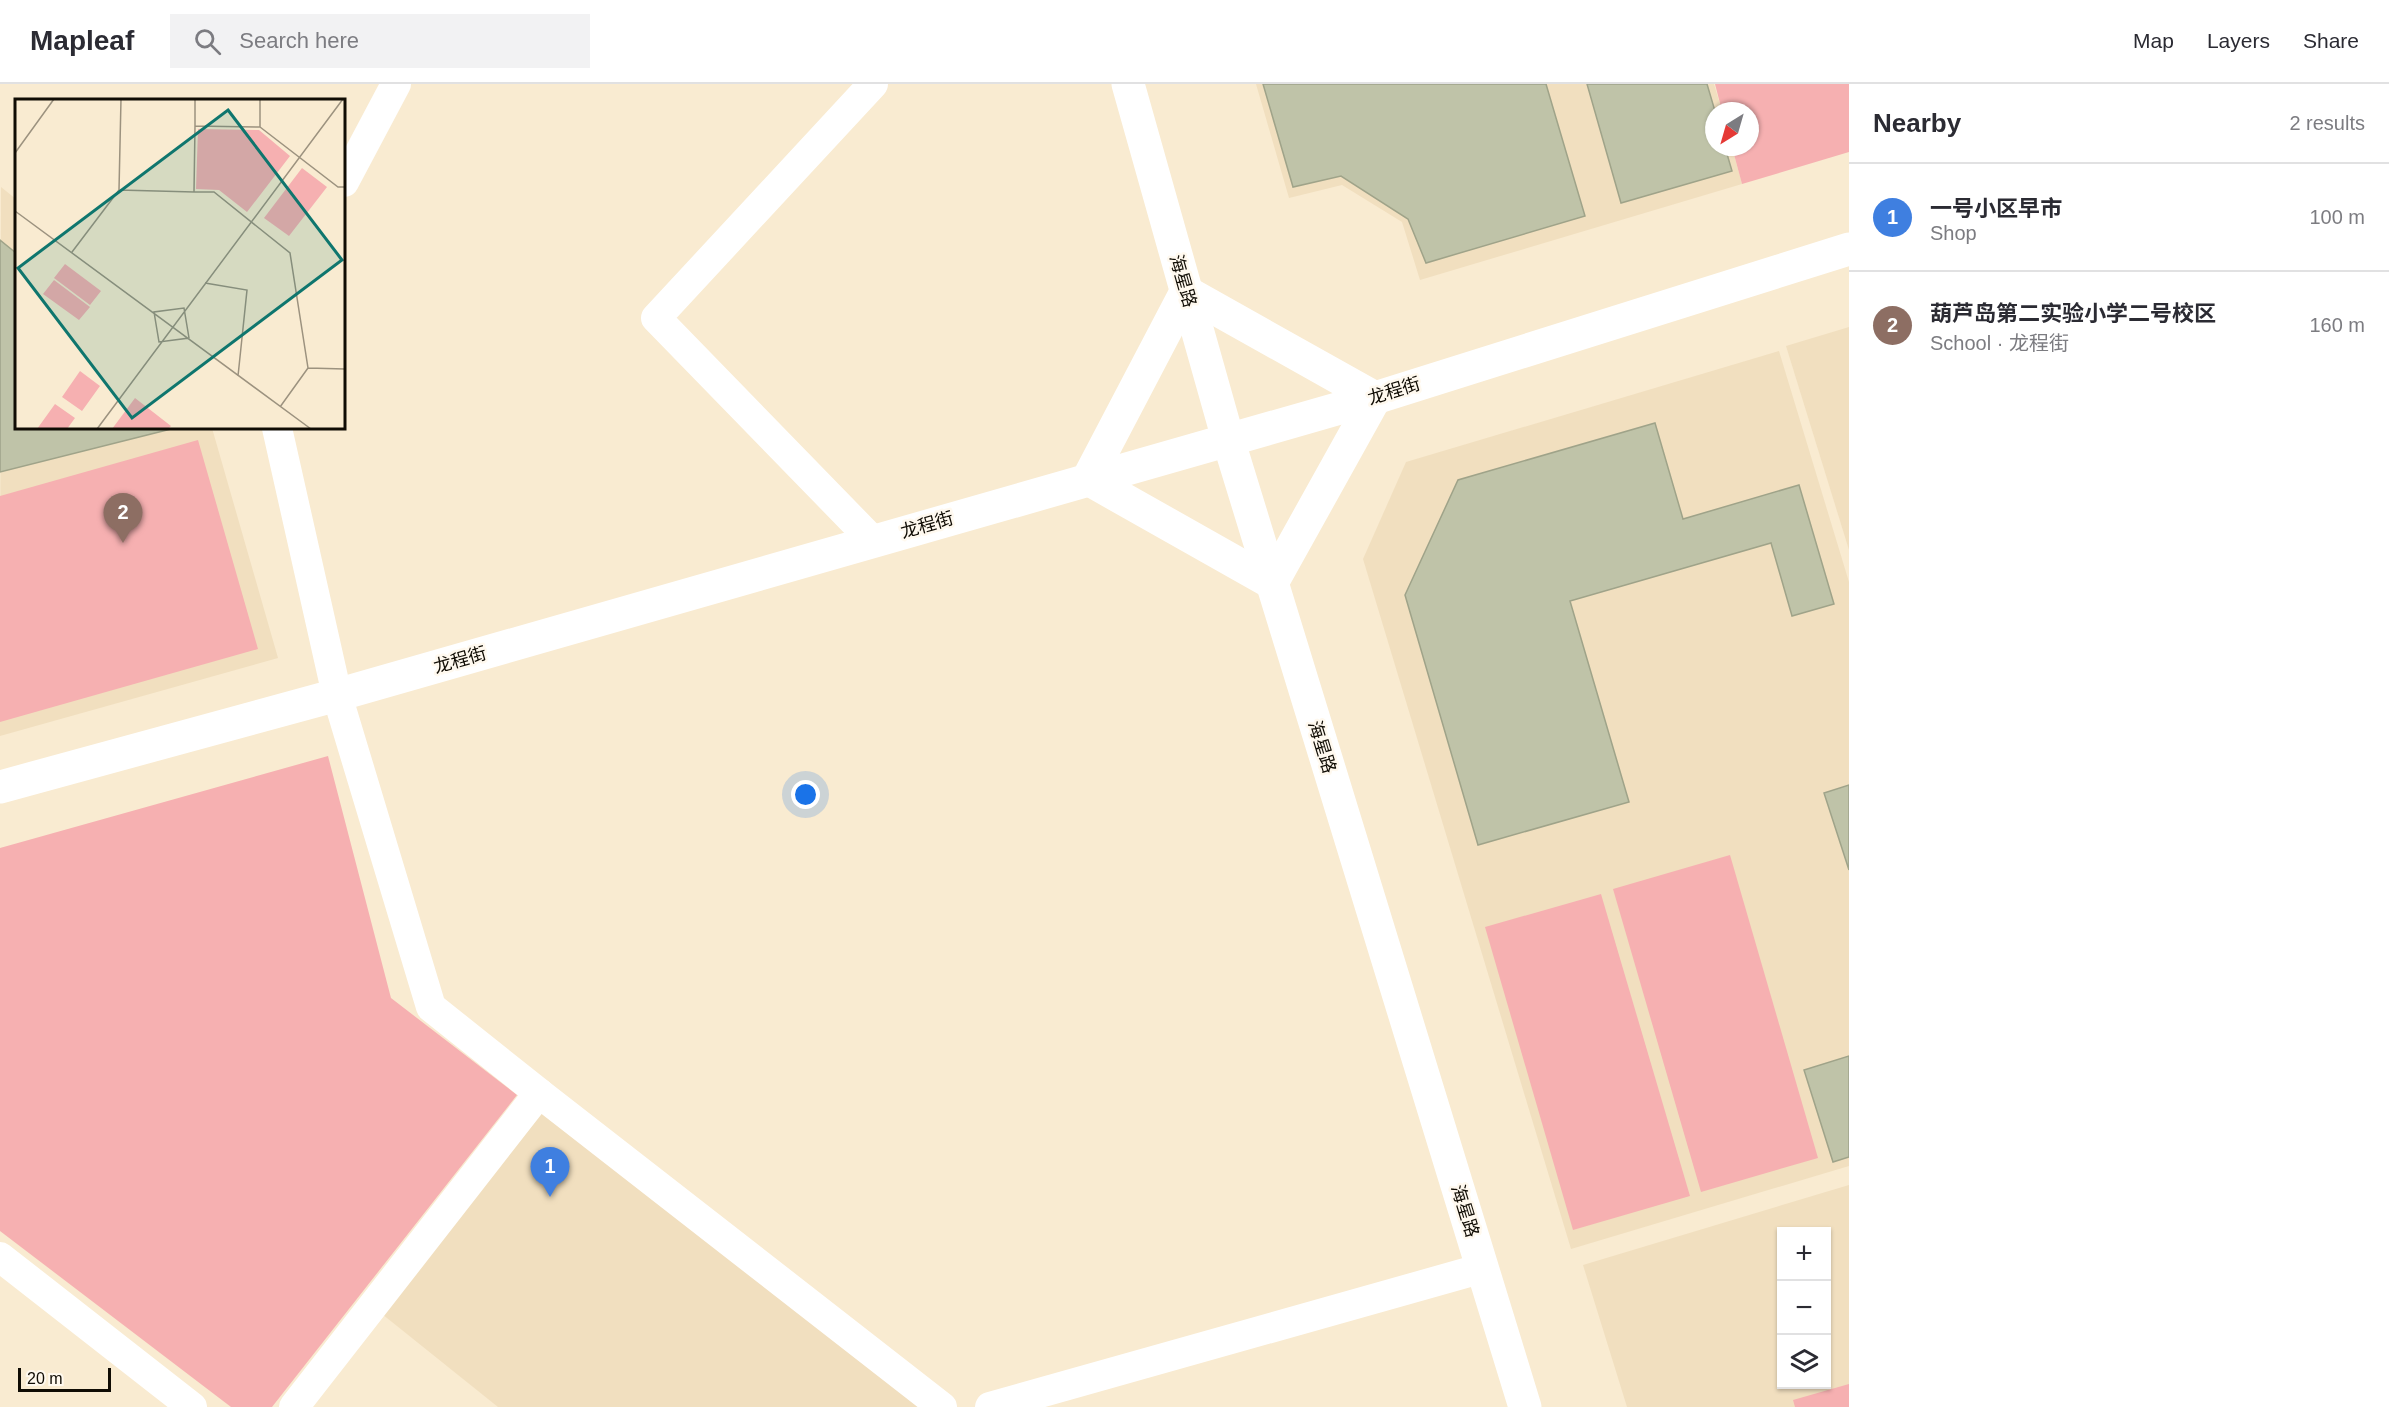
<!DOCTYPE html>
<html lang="en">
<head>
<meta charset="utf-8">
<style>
  :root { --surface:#fff; --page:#f2f2f3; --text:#2b2b33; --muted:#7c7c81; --line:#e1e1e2; --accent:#2563eb }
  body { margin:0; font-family:Arial,"Noto Sans SC",sans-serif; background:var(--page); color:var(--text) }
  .controls { position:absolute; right:18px; bottom:18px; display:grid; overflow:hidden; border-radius:0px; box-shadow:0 2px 4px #0004 }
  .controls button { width:54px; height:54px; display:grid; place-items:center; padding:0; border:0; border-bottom:2px solid var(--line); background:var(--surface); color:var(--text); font:30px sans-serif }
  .compass { position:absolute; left:1705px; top:18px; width:54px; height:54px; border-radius:50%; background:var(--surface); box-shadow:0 2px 4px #0004; rotate:217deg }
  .scale { position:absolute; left:18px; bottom:15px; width:93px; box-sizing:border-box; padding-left:6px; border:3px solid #100c04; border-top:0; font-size:16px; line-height:21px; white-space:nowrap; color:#100c04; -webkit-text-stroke:4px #fff9ef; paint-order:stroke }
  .you { position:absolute; left:806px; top:711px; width:21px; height:21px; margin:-15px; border:4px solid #fff; border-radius:50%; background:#1a73e8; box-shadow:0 0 0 9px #1a73e833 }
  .badge { display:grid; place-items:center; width:39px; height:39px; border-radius:50%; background:var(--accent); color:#fff; font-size:20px; font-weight:700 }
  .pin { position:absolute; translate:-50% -50px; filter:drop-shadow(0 2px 3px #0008) }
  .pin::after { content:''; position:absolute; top:32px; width:21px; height:18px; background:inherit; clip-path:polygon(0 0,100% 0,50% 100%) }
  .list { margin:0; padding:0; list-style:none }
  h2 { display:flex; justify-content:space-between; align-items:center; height:78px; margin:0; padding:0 24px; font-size:26px }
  h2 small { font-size:20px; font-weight:400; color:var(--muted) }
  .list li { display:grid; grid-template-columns:39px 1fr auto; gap:18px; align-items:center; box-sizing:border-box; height:108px; padding:0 24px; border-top:2px solid var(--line) }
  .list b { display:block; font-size:22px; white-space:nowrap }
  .list p { margin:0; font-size:20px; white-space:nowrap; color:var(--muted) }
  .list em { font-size:20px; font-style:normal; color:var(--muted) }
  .icon { flex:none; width:33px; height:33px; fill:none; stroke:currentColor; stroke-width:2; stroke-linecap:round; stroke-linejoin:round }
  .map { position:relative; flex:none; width:1849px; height:1323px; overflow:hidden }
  header { display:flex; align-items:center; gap:36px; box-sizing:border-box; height:84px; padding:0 30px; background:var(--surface); border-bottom:2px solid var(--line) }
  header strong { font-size:28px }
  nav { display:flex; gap:33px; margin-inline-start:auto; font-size:21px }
  .search { width:420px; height:54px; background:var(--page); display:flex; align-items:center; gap:15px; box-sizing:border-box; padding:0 21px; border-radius:0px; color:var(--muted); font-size:22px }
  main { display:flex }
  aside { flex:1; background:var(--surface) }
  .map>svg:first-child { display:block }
</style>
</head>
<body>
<header>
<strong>Mapleaf</strong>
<div class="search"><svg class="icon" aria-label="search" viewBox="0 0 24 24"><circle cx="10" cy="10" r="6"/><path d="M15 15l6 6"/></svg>Search here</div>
<nav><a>Map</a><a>Layers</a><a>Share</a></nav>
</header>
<main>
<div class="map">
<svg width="1849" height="1323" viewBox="0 0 1849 1323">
  <rect width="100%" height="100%" fill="#f9ebd1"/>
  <g fill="#f1dfbf" fill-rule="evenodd">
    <polygon points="1256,0 1714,0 1722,27 1714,27 1714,63 1732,63 1742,100 1420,196 1402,138 1342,101 1289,114"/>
    <polygon points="1,103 16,115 16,344 212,344 278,574 0,652"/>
    <polygon points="1849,243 1849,466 1786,262"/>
    <polygon points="1779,267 1849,498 1849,1082 1571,1165 1363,475 1406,378"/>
    <polygon points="525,1012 929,1323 498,1323 362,1214"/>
    <path d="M1849,1101v222h-222l-44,-142zM1782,1148h44v152h-44z"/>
  </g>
  <g fill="#f6b0b1">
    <polygon points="1715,0 1849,0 1849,68 1742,100 1732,63 1750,63 1750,27 1722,27"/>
    <polygon points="198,356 258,565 0,638 0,412"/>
    <polygon points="328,672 391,914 517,1011 272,1323 231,1323 0,1147 0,764"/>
    <polygon points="1730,771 1818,1074 1701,1108 1613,805"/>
    <polygon points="1601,810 1690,1112 1573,1146 1485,843"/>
    <polygon points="1849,1300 1849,1323 1795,1323 1793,1316"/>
  </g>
  <g fill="#bfc3a8" stroke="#9fa389" stroke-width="1.5">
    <polygon points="1263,0 1546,0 1585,132 1426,179 1408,135 1341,92 1293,103"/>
    <polygon points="1587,0 1707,0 1715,27 1714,63 1725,63 1732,87 1621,119"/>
    <polygon points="0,156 16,169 16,344 175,344 0,388"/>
    <polygon points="1655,339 1683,435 1799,401 1834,520 1792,532 1771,459 1570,517 1629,718 1478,761 1405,511 1458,396"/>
    <polygon points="1849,701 1849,786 1824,709"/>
    <polygon points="1849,972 1849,1073 1833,1078 1804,986"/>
  </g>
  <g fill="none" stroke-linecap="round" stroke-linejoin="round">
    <g stroke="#fff" stroke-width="30">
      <polyline points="344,98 396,0"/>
      <polyline points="277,344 337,611 431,923 539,1009"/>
      <polyline points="873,457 656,234 873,0"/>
      <polyline points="0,1173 192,1323"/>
      <polyline points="294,1323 539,1009 942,1323"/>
      <polyline points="990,1323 1483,1184"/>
    </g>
    <g stroke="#fff" stroke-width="33">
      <polyline points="1128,0 1228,355 1525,1323"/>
      <polygon points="1186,208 1375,314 1272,499 1088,395"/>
      <polyline points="0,703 337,611 1375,314 1849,165"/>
    </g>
  </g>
  <g text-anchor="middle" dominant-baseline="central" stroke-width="5" stroke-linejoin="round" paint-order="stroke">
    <g font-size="18" fill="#100c04" stroke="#fff9ef">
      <text transform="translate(1183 197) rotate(74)">海星路</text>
      <text transform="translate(1394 307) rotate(-17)">龙程街</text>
      <text transform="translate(927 441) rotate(-16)">龙程街</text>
      <text transform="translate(460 576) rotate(-16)">龙程街</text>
      <text transform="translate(1322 663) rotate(73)">海星路</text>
      <text transform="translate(1465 1127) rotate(73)">海星路</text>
    </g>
  </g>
  <g transform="translate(15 15)">
    <rect width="330" height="330" fill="#f9ebd1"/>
    <path d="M183,30l61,1 31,26 -43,56 -28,-22 -23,-1zM287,69l25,19 -38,49 -25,-18zM50,165l36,27 -11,14 -36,-27zM39,181l36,27 -11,13 -36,-26zM65,272l20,15 -18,25 -20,-14zM120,299l36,28 -3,3h-56zM40,305l20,14 -8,11h-30z" fill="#f6b0b1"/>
    <path fill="none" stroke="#9c927f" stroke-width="1.5" d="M106,0l-2,91 75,2 1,-66 65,1v-28M180,27v-27M245,28l78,60h7M0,54l39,-54M179,93h20l76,61 18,115 -28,39M0,112l296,218M57,153l47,-62M190,184l42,7 -9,86M169,209l5,30 -30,4 -5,-30zM293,269l37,1M82,330l246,-330"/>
    <path fill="#0f766e" fill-opacity="0.15" stroke="#0f766e" stroke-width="3" d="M213,11l114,150 -210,158 -114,-150z"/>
    <rect width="330" height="330" fill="none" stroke="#100c04" stroke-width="3"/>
  </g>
</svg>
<div class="controls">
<button>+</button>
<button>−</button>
<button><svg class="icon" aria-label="layers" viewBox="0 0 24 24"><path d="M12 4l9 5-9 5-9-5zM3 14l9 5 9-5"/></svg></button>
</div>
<svg class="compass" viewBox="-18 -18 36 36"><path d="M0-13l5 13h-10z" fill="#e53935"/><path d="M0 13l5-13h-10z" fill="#7c7c81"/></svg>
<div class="scale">20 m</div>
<div class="you"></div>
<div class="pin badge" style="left:550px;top:1113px;background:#3f7fe0">1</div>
<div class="pin badge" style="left:123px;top:459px;background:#8d6e63">2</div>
</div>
<aside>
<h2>Nearby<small>2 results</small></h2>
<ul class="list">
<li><span class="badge" style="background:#3f7fe0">1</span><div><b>一号小区早市</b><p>Shop</p></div><em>100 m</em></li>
<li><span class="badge" style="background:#8d6e63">2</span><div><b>葫芦岛第二实验小学二号校区</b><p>School · 龙程街</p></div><em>160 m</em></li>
</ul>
</aside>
</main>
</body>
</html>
